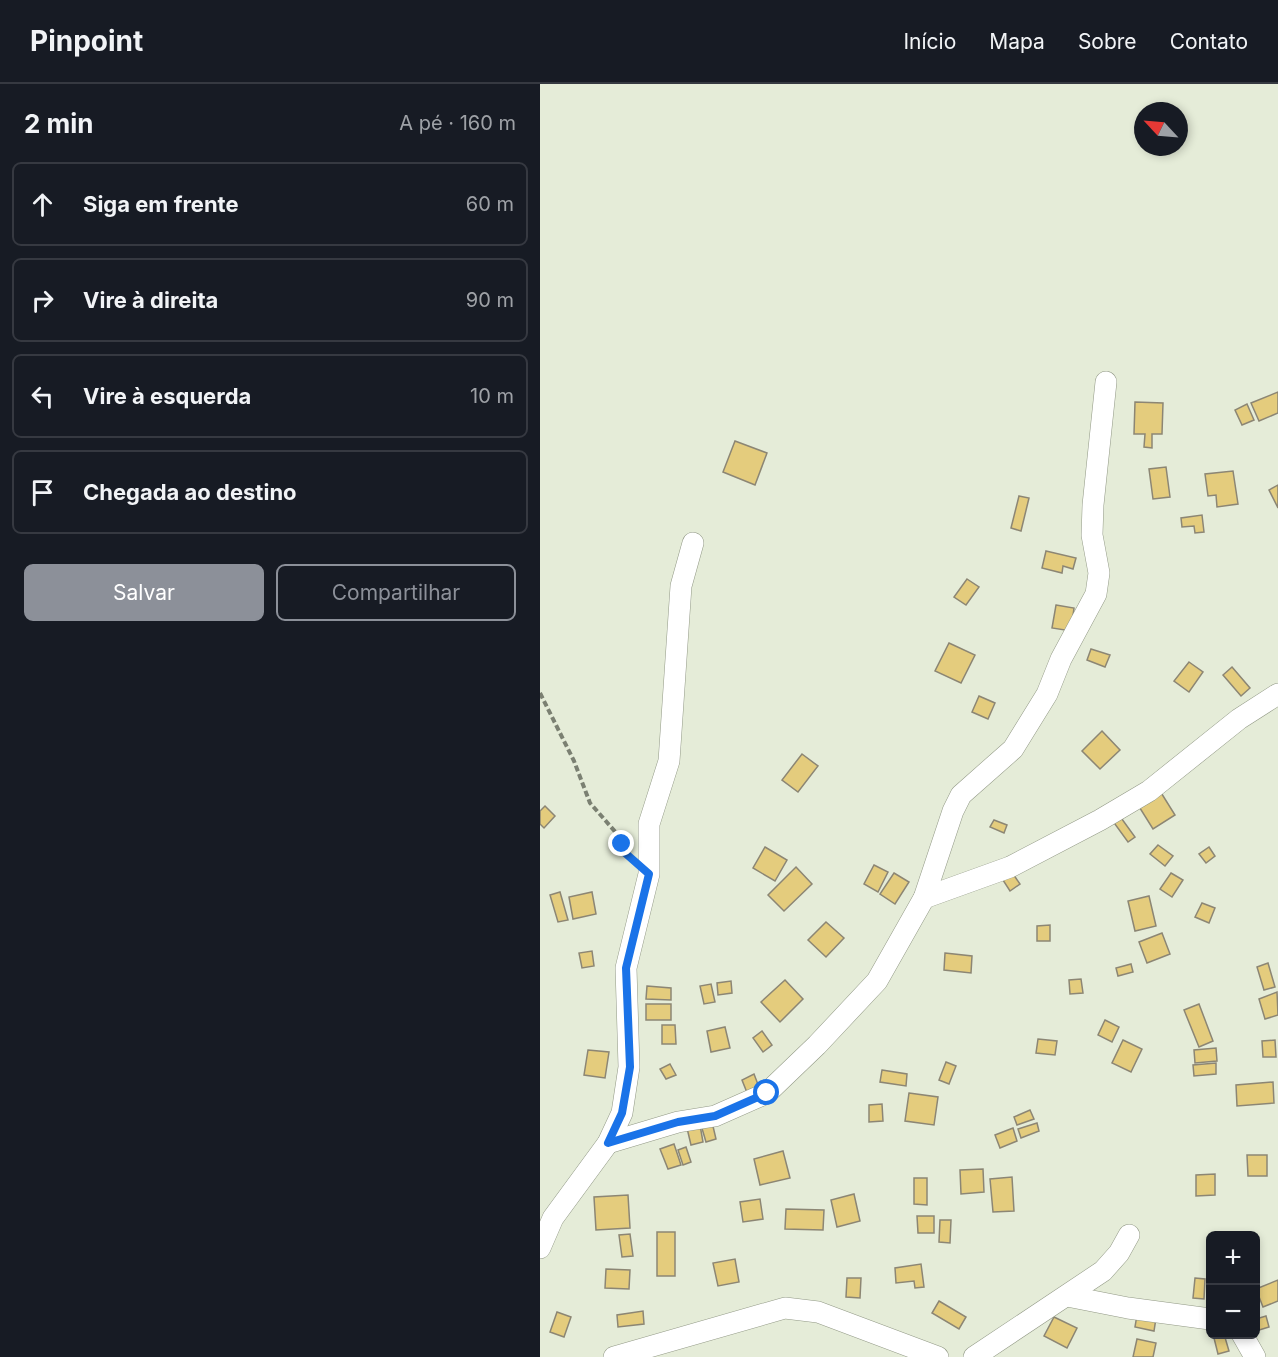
<!DOCTYPE html>
<html lang="pt">
<head>
<meta charset="utf-8">
<style>
  :root { --surface:#171b24; --page:#242831; --text:#f1f3f6; --muted:#9ea1a6; --line:#363941; --accent:#8c9099 }
  body { margin:0; font-family:Inter,sans-serif; background:var(--page); color:var(--text) }
  .controls { position:absolute; right:18px; bottom:18px; display:grid; overflow:hidden; border-radius:9px; box-shadow:0 3px 9px #0003 }
  .controls button { width:54px; height:54px; display:grid; place-items:center; padding:0; border:0; border-bottom:2px solid var(--line); background:var(--surface); color:var(--text); font:30px sans-serif }
  .compass { position:absolute; left:594px; top:18px; width:54px; height:54px; border-radius:50%; background:var(--surface); box-shadow:0 3px 9px #0003; rotate:296deg }
  .stop { position:absolute; width:18px; height:18px; margin:-14px; border:4px solid #1a73e8; border-radius:50%; background:#fff }
  .stop.end { background:#1a73e8; border-color:#fff; box-shadow:0 2px 6px #0008 }
  .list { margin:0; padding:0; list-style:none }
  h2 { display:flex; justify-content:space-between; align-items:center; height:78px; margin:0; padding:0 24px; font-size:26px }
  h2 small { font-size:20px; font-weight:400; color:var(--muted) }
  .list li { display:grid; grid-template-columns:39px 1fr auto; gap:18px; align-items:center; box-sizing:border-box; height:84px; margin:0 12px 12px; padding:0 12px; border:2px solid var(--line); border-radius:9px }
  .list b { display:block; font-size:22px; white-space:nowrap }
  .list em { font-size:20px; font-style:normal; color:var(--muted) }
  .actions { display:flex; gap:12px; padding:18px 24px }
  .actions a { flex:1; padding:14px 0; border:2px solid var(--accent); border-radius:9px; text-align:center; font-size:21px; color:var(--accent) }
  .actions .main { background:var(--accent); color:#fff }
  .icon { flex:none; width:33px; height:33px; fill:none; stroke:currentColor; stroke-width:2; stroke-linecap:round; stroke-linejoin:round }
  .map { position:relative; flex:none; width:738px; height:1273px; overflow:hidden }
  header { display:flex; align-items:center; gap:36px; box-sizing:border-box; height:84px; padding:0 30px; background:var(--surface); border-bottom:2px solid var(--line) }
  header strong { font-size:28px }
  nav { display:flex; gap:33px; margin-inline-start:auto; font-size:21px }
  main { display:flex }
  aside { flex:1; background:var(--surface) }
  .map>svg:first-child { display:block }
</style>
</head>
<body>
<header>
<strong>Pinpoint</strong>
<nav><a>Início</a><a>Mapa</a><a>Sobre</a><a>Contato</a></nav>
</header>
<main>
<aside>
<h2>2 min<small>A pé · 160 m</small></h2>
<ul class="list">
<li><svg class="icon" aria-label="ahead" viewBox="0 0 24 24"><path d="M12 20V5M6 11l6-6 6 6"/></svg><div><b>Siga em frente</b></div><em>60 m</em></li>
<li><svg class="icon" aria-label="right" viewBox="0 0 24 24"><path d="M7 20v-9h11M14 6l5 5-5 5"/></svg><div><b>Vire à direita</b></div><em>90 m</em></li>
<li><svg class="icon" aria-label="left" viewBox="0 0 24 24"><path d="M17 20v-9H6M10 6l-5 5 5 5"/></svg><div><b>Vire à esquerda</b></div><em>10 m</em></li>
<li><svg class="icon" aria-label="arrive" viewBox="0 0 24 24"><path d="M6 21V4h12l-3 4 3 4H6"/></svg><div><b>Chegada ao destino</b></div></li>
</ul>
<div class="actions"><a class="main">Salvar</a><a>Compartilhar</a></div>
</aside>
<div class="map">
<svg width="738" height="1273" viewBox="0 0 738 1273">
  <rect width="100%" height="100%" fill="#e5ecd8"/>
  <g fill="#e4cc7d" stroke="#8c8674" stroke-width="1.5">
    <polygon points="738,308 738,329 719,337 711,319"/>
    <polygon points="595,318 623,319 622,350 612,350 612,364 604,363 605,350 594,350"/>
    <polygon points="707,320 714,336 702,341 695,326"/>
    <polygon points="195,357 227,369 215,401 183,388"/>
    <polygon points="626,383 630,413 613,415 609,385"/>
    <polygon points="693,387 698,420 677,423 676,411 668,412 665,390"/>
    <polygon points="738,401 738,424 729,406"/>
    <polygon points="479,412 489,414 481,447 471,444"/>
    <polygon points="662,431 664,448 655,449 654,442 642,443 641,434"/>
    <polygon points="506,467 536,474 533,485 523,482 522,489 502,484"/>
    <polygon points="427,495 439,503 426,521 414,513"/>
    <polygon points="516,521 534,524 531,547 512,544"/>
    <polygon points="409,559 435,571 421,599 395,587"/>
    <polygon points="551,565 570,571 565,583 547,576"/>
    <polygon points="649,578 663,588 649,608 634,597"/>
    <polygon points="692,583 710,604 701,612 683,591"/>
    <polygon points="439,612 455,619 448,635 432,628"/>
    <polygon points="562,647 580,666 560,685 542,667"/>
    <polygon points="262,670 278,682 258,708 242,696"/>
    <polygon points="620,707 635,731 613,745 598,721"/>
    <polygon points="5,722 15,732 4,744 0,740 0,727"/>
    <polygon points="579,731 595,753 588,758 572,736"/>
    <polygon points="454,736 467,741 464,749 450,743"/>
    <polygon points="618,761 633,772 625,782 610,770"/>
    <polygon points="225,763 247,776 235,797 213,784"/>
    <polygon points="669,763 675,772 666,779 659,770"/>
    <polygon points="334,781 348,788 338,808 324,800"/>
    <polygon points="256,783 272,800 244,827 228,811"/>
    <polygon points="471,787 480,800 470,807 461,793"/>
    <polygon points="354,789 369,798 355,820 340,810"/>
    <polygon points="631,789 643,796 632,813 620,805"/>
    <polygon points="20,808 28,836 18,838 10,811"/>
    <polygon points="52,808 56,830 33,835 29,813"/>
    <polygon points="609,812 616,842 595,847 588,817"/>
    <polygon points="662,819 675,824 669,839 655,833"/>
    <polygon points="286,838 304,854 286,873 268,856"/>
    <polygon points="510,841 510,857 497,857 497,842"/>
    <polygon points="622,849 630,870 607,879 599,858"/>
    <polygon points="52,867 54,882 42,884 39,869"/>
    <polygon points="405,869 432,872 431,889 404,886"/>
    <polygon points="728,879 735,903 724,906 717,883"/>
    <polygon points="591,880 593,888 578,892 576,884"/>
    <polygon points="541,895 543,909 530,910 529,896"/>
    <polygon points="245,896 263,915 240,938 221,918"/>
    <polygon points="191,897 192,909 178,911 177,899"/>
    <polygon points="171,900 175,918 164,920 160,902"/>
    <polygon points="107,902 131,904 131,916 106,915"/>
    <polygon points="737,908 738,931 725,935 719,915"/>
    <rect x="106" y="920" width="25" height="16"/>
    <polygon points="659,920 673,957 659,963 644,926"/>
    <polygon points="565,936 579,943 572,958 558,951"/>
    <polygon points="122,941 135,941 136,960 122,960"/>
    <polygon points="185,943 190,964 171,968 167,947"/>
    <polygon points="222,947 232,961 223,968 213,954"/>
    <polygon points="498,955 517,957 515,971 496,969"/>
    <polygon points="583,956 602,965 591,988 572,979"/>
    <polygon points="735,956 736,973 723,973 722,957"/>
    <polygon points="676,964 677,977 655,979 654,966"/>
    <polygon points="48,966 69,968 65,994 44,991"/>
    <polygon points="406,978 416,982 409,1000 399,996"/>
    <polygon points="676,979 676,990 654,992 653,981"/>
    <polygon points="130,980 136,991 126,995 120,985"/>
    <polygon points="342,986 367,990 366,1002 340,998"/>
    <polygon points="214,990 222,1011 210,1016 202,996"/>
    <polygon points="733,998 734,1019 697,1022 696,1001"/>
    <polygon points="369,1009 398,1013 394,1041 365,1037"/>
    <polygon points="342,1020 343,1037 329,1038 329,1021"/>
    <polygon points="490,1026 494,1035 477,1041 474,1033"/>
    <polygon points="172,1038 176,1055 166,1058 161,1041"/>
    <polygon points="497,1039 499,1047 481,1054 478,1045"/>
    <polygon points="160,1041 163,1058 151,1061 147,1044"/>
    <polygon points="473,1044 477,1057 460,1064 455,1051"/>
    <polygon points="134,1060 141,1081 128,1085 120,1065"/>
    <polygon points="146,1063 151,1078 143,1081 138,1066"/>
    <polygon points="243,1067 250,1094 220,1101 214,1075"/>
    <polygon points="707,1071 727,1071 727,1092 708,1092"/>
    <polygon points="443,1085 444,1108 421,1110 420,1086"/>
    <polygon points="675,1090 675,1111 656,1112 656,1091"/>
    <polygon points="472,1093 474,1127 453,1128 450,1095"/>
    <polygon points="374,1094 387,1094 387,1121 374,1120"/>
    <polygon points="314,1110 320,1137 297,1143 291,1116"/>
    <polygon points="88,1111 90,1144 56,1146 54,1113"/>
    <polygon points="220,1115 223,1135 203,1138 200,1118"/>
    <polygon points="246,1125 284,1126 283,1146 245,1145"/>
    <polygon points="377,1132 394,1132 394,1149 378,1149"/>
    <polygon points="400,1136 411,1136 410,1159 399,1158"/>
    <rect x="117" y="1148" width="18" height="44"/>
    <polygon points="90,1150 93,1172 82,1173 79,1151"/>
    <polygon points="195,1175 199,1198 178,1202 173,1179"/>
    <polygon points="381,1180 384,1203 375,1204 374,1197 356,1199 355,1184"/>
    <polygon points="66,1185 90,1186 89,1205 65,1204"/>
    <polygon points="307,1194 321,1194 320,1214 306,1213"/>
    <polygon points="655,1194 665,1195 664,1215 653,1214"/>
    <polygon points="738,1196 738,1217 723,1223 716,1205"/>
    <polygon points="399,1217 426,1233 419,1245 392,1229"/>
    <polygon points="103,1227 104,1240 78,1243 77,1231"/>
    <polygon points="17,1228 31,1233 24,1253 10,1248"/>
    <polygon points="597,1231 616,1234 614,1247 595,1243"/>
    <polygon points="726,1232 729,1243 716,1247 716,1235"/>
    <polygon points="514,1233 537,1244 527,1264 504,1252"/>
    <polygon points="673,1250 684,1250 689,1267 678,1270"/>
    <polygon points="597,1255 616,1259 613,1273 593,1273"/>
  </g>
  <g fill="none" stroke-linecap="round" stroke-linejoin="round">
    <defs>
      <g id="minor">
        <polyline points="384,814 470,783 560,736 609,707 699,635 738,610"/>
        <polyline points="68,1059 138,1038 175,1032 227,1009 277,961 337,897 384,814 413,727 421,711 473,665 507,610 521,575 556,510 559,489 552,451 553,421 566,298"/>
        <polyline points="0,1164 13,1134 68,1059 82,1029 89,983 86,884 109,790 109,740 129,677 141,502 153,459"/>
        <polyline points="527,1212 588,1224 670,1235"/>
        <polyline points="702,1250 715,1273"/>
        <polyline points="74,1273 245,1224 278,1228 398,1273"/>
        <polyline points="434,1273 563,1187 579,1169 589,1151"/>
      </g>
    </defs>
    <use href="#minor" stroke="#929986" stroke-width="22"/>
    <polyline stroke="#7b8072" stroke-width="4" stroke-dasharray="6 3" stroke-linecap="butt" points="0,609 34,677 50,719 79,752 88,771"/>
    <use href="#minor" stroke="#fff" stroke-width="21"/>
  </g>
  <g fill="none" stroke-linecap="round" stroke-linejoin="round">
    <polyline stroke="#1a73e8" stroke-width="8" points="82,760 84,768 109,790 86,884 90,983 82,1029 68,1059 138,1038 175,1032 227,1009"/>
  </g>
</svg>
<div class="controls">
<button>+</button>
<button>−</button>
</div>
<svg class="compass" viewBox="-18 -18 36 36"><path d="M0-13l5 13h-10z" fill="#e53935"/><path d="M0 13l5-13h-10z" fill="#9ea1a6"/></svg>
<div class="stop" style="left:227px;top:1009px"></div>
<div class="stop end" style="left:82px;top:760px"></div>
</div>
</main>
</body>
</html>
